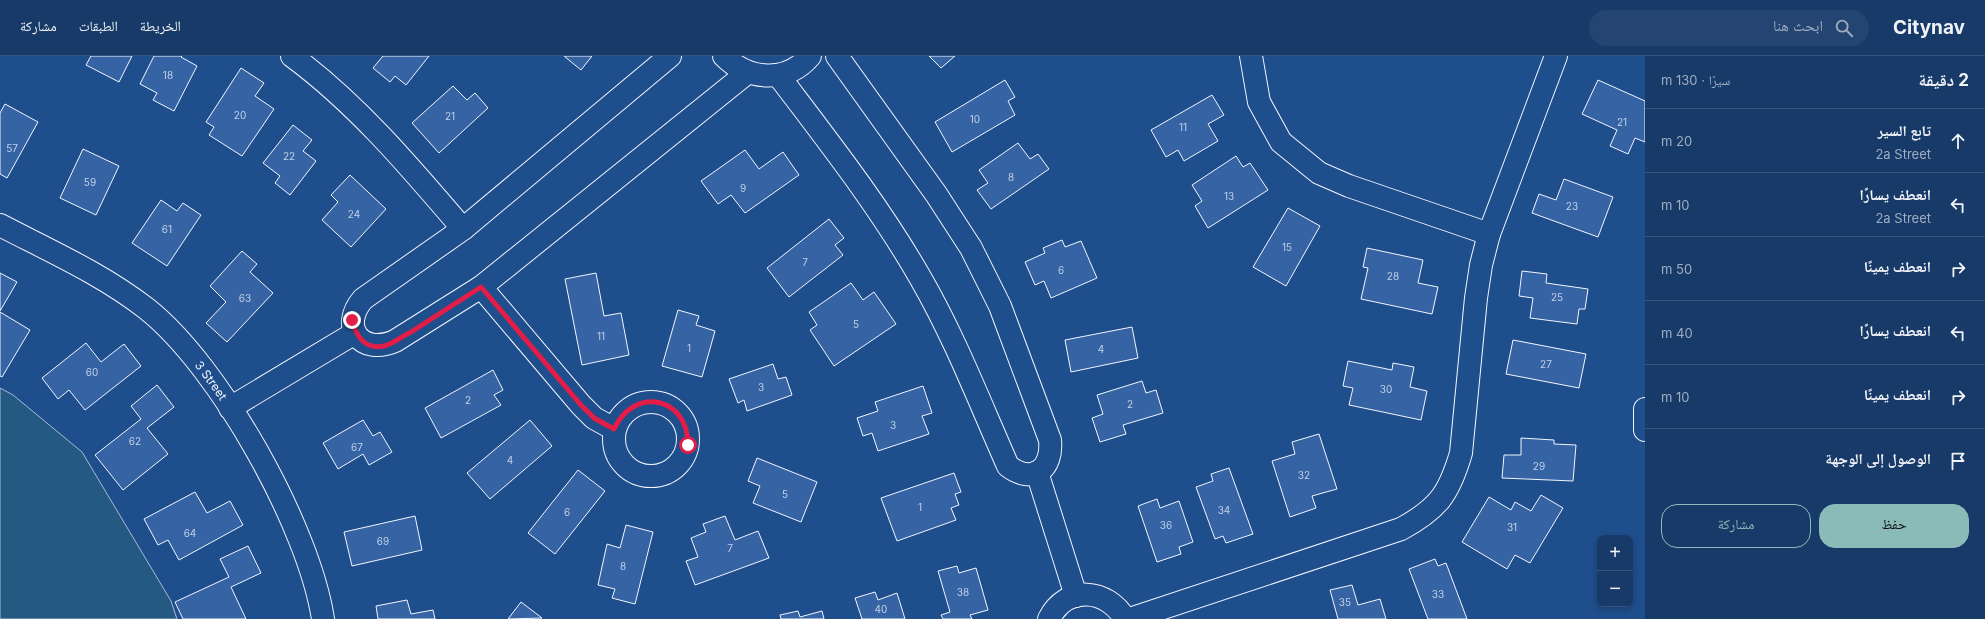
<!DOCTYPE html>
<html lang="ar">
<head>
<meta charset="utf-8">
<style>
  :root { --surface:#173a69; --page:#244571; --text:#f1f3f6; --muted:#9eadc0; --line:#36547d; --accent:#8bbbb9 }
  body { margin:0; font-family:Inter,"Noto Naskh Arabic",sans-serif; background:var(--page); color:var(--text); direction:rtl }
  .controls { position:absolute; right:12px; bottom:12px; display:grid; overflow:hidden; border-radius:8px; box-shadow:0 2px 6px #0003 }
  .controls button { width:36px; height:36px; display:grid; place-items:center; padding:0; border:0; border-bottom:1px solid var(--line); background:var(--surface); color:var(--text); font:20px sans-serif }
  .stop { position:absolute; width:12px; height:12px; margin:-9px; border:3px solid #e11d48; border-radius:50%; background:#fff }
  .stop.end { background:#e11d48; border-color:#fff; box-shadow:0 1px 4px #0008 }
  .list { margin:0; padding:0; list-style:none }
  h2 { display:flex; justify-content:space-between; align-items:center; height:52px; margin:0; padding:0 16px; font-size:17px }
  h2 small { font-size:13px; font-weight:400; color:var(--muted) }
  .list li { display:grid; grid-template-columns:26px 1fr auto; gap:12px; align-items:center; box-sizing:border-box; height:64px; padding:0 16px; border-top:1px solid var(--line) }
  .list b { display:block; font-size:15px; white-space:nowrap }
  .list p { margin:0; font-size:13px; white-space:nowrap; color:var(--muted) }
  .list em { font-size:13px; font-style:normal; color:var(--muted) }
  .actions { display:flex; gap:8px; padding:12px 16px }
  .actions a { flex:1; padding:9px 0; border:1px solid var(--accent); border-radius:16px; text-align:center; font-size:14px; color:var(--accent) }
  .actions .main { background:var(--accent); color:#111 }
  .icon { flex:none; width:22px; height:22px; fill:none; stroke:currentColor; stroke-width:2; stroke-linecap:round; stroke-linejoin:round }
  .map { position:relative; flex:none; width:1645px; height:563px; overflow:hidden; direction:ltr }
  header { display:flex; align-items:center; gap:24px; box-sizing:border-box; height:56px; padding:0 20px; background:var(--surface); border-bottom:1px solid var(--line) }
  header strong { font-size:19px }
  nav { display:flex; gap:22px; margin-inline-start:auto; font-size:14px }
  .search { width:280px; height:36px; background:var(--page); display:flex; align-items:center; gap:10px; box-sizing:border-box; padding:0 14px; border-radius:22px; color:var(--muted); font-size:15px }
  main { display:flex }
  aside { flex:1; background:var(--surface) }
  .map>svg:first-child { display:block }
</style>
</head>
<body>
<header>
<strong>Citynav</strong>
<div class="search"><svg class="icon" aria-label="search" viewBox="0 0 24 24"><circle cx="10" cy="10" r="6"/><path d="M15 15l6 6"/></svg>ابحث هنا</div>
<nav><a>الخريطة</a><a>الطبقات</a><a>مشاركة</a></nav>
</header>
<main>
<aside>
<h2>2 دقيقة<small>سيرًا · 130 m</small></h2>
<ul class="list">
<li><svg class="icon" aria-label="ahead" viewBox="0 0 24 24"><path d="M12 20V5M6 11l6-6 6 6"/></svg><div><b>تابع السير</b><p>2a Street</p></div><em>20 m</em></li>
<li><svg class="icon" aria-label="left" viewBox="0 0 24 24"><path d="M17 20v-9H6M10 6l-5 5 5 5"/></svg><div><b>انعطف يسارًا</b><p>2a Street</p></div><em>10 m</em></li>
<li><svg class="icon" aria-label="right" viewBox="0 0 24 24"><path d="M7 20v-9h11M14 6l5 5-5 5"/></svg><div><b>انعطف يمينًا</b></div><em>50 m</em></li>
<li><svg class="icon" aria-label="left" viewBox="0 0 24 24"><path d="M17 20v-9H6M10 6l-5 5 5 5"/></svg><div><b>انعطف يسارًا</b></div><em>40 m</em></li>
<li><svg class="icon" aria-label="right" viewBox="0 0 24 24"><path d="M7 20v-9h11M14 6l5 5-5 5"/></svg><div><b>انعطف يمينًا</b></div><em>10 m</em></li>
<li><svg class="icon" aria-label="arrive" viewBox="0 0 24 24"><path d="M6 21V4h12l-3 4 3 4H6"/></svg><div><b>الوصول إلى الوجهة</b></div></li>
</ul>
<div class="actions"><a class="main">حفظ</a><a>مشاركة</a></div>
</aside>
<div class="map">
<svg width="1645" height="563" viewBox="0 0 1645 563">
  <rect width="100%" height="100%" fill="#1f4e8c"/>
  <polygon fill="#245a82" stroke="#a8bbd7" points="0,332 13,339 82,396 171,545 177,563 0,563"/>
  <g fill="#3563a3" stroke="#f2f6ff">
    <polygon points="91,0 132,0 119,26 86,9"/>
    <polygon points="154,0 182,0 181,1 197,10 174,55 153,44 157,37 140,28"/>
    <polygon points="383,0 429,0 406,29 395,20 390,26 373,12"/>
    <polygon points="564,0 592,0 581,14"/>
    <polygon points="929,0 955,0 941,12"/>
    <polygon points="241,12 264,27 255,40 274,53 242,100 209,79 214,71 206,66"/>
    <polygon points="1005,24 1015,41 1008,45 1015,59 952,96 935,66"/>
    <polygon points="1598,24 1645,45 1645,86 1635,82 1628,98 1610,90 1617,74 1582,58"/>
    <polygon points="453,30 467,44 475,37 488,52 439,97 412,67"/>
    <polygon points="1212,39 1224,59 1208,68 1218,85 1184,105 1178,94 1166,101 1151,74"/>
    <polygon points="5,48 38,66 7,122 0,118 0,57"/>
    <polygon points="293,69 312,84 303,95 316,105 290,139 275,127 280,120 263,107"/>
    <polygon points="1018,87 1030,103 1038,98 1049,113 991,153 977,134 988,127 979,114"/>
    <polygon points="83,93 119,110 96,159 60,142"/>
    <polygon points="745,94 759,113 783,96 799,119 745,157 731,139 718,148 701,125"/>
    <polygon points="1236,100 1243,111 1250,107 1268,134 1208,172 1195,150 1202,145 1192,129"/>
    <polygon points="350,119 386,153 351,191 322,164 338,146 331,139"/>
    <polygon points="1564,123 1613,141 1598,181 1532,157 1539,138 1556,144"/>
    <polygon points="161,144 177,155 183,147 201,159 167,210 132,187"/>
    <polygon points="1288,152 1320,170 1286,230 1253,211"/>
    <polygon points="829,163 844,182 835,189 843,199 789,241 767,212"/>
    <polygon points="1062,184 1065,191 1081,185 1097,222 1051,242 1044,225 1035,229 1025,206 1045,197 1043,192"/>
    <polygon points="1367,192 1423,204 1418,227 1438,231 1432,258 1361,243 1368,212 1363,211"/>
    <polygon points="242,195 257,208 250,216 273,237 227,286 206,267 226,246 210,230"/>
    <polygon points="1522,215 1547,218 1546,227 1588,233 1585,253 1579,253 1577,268 1530,262 1533,242 1519,240"/>
    <polygon points="0,217 17,226 0,255"/>
    <polygon points="596,217 604,260 621,257 629,299 582,309 565,223"/>
    <polygon points="851,227 863,244 874,236 896,268 834,310 810,274 817,269 809,256"/>
    <polygon points="678,254 699,260 696,269 715,275 702,321 662,310"/>
    <polygon points="0,256 30,274 2,321 0,320"/>
    <polygon points="1132,271 1138,302 1071,316 1065,284"/>
    <polygon points="1513,284 1586,298 1579,332 1506,318"/>
    <polygon points="86,287 101,306 124,288 141,310 85,354 69,334 58,343 42,322"/>
    <polygon points="1348,305 1392,314 1393,307 1414,311 1410,331 1427,335 1421,364 1349,349 1353,332 1343,330"/>
    <polygon points="773,308 778,323 786,321 792,339 747,355 744,344 738,347 729,323"/>
    <polygon points="493,314 503,334 494,339 501,349 441,382 425,352"/>
    <polygon points="1142,325 1146,337 1156,334 1163,357 1123,369 1126,378 1100,386 1092,362 1103,358 1097,339"/>
    <polygon points="157,329 174,351 147,372 168,398 123,434 95,399 141,363 131,350"/>
    <polygon points="923,330 932,357 922,360 929,378 878,395 872,377 863,380 857,362 878,355 875,346"/>
    <polygon points="363,364 373,380 380,376 392,396 369,409 363,398 338,413 323,387"/>
    <polygon points="530,364 552,390 490,443 467,417"/>
    <polygon points="1319,378 1337,433 1312,440 1316,452 1290,461 1272,405 1295,398 1292,386"/>
    <polygon points="1521,382 1554,384 1554,388 1576,389 1573,425 1502,422 1504,399 1521,399"/>
    <polygon points="757,402 817,426 801,466 753,447 760,430 748,425"/>
    <polygon points="1229,412 1253,478 1226,487 1223,480 1215,483 1196,431 1213,425 1211,418"/>
    <polygon points="578,414 605,435 555,498 528,477"/>
    <polygon points="954,417 961,436 955,438 959,449 951,452 956,464 897,485 881,442"/>
    <polygon points="195,436 207,457 230,445 243,469 179,504 168,484 158,489 144,463"/>
    <polygon points="1541,439 1563,452 1530,507 1515,499 1507,513 1462,486 1489,441 1511,454 1515,446 1531,455"/>
    <polygon points="1157,443 1160,452 1179,445 1193,486 1179,491 1181,498 1157,506 1138,450"/>
    <polygon points="415,460 422,494 352,510 344,476"/>
    <polygon points="725,460 735,484 758,475 769,502 695,529 686,505 698,501 691,482 706,476 703,468"/>
    <polygon points="626,469 653,476 635,548 612,542 615,533 598,529 607,488 620,492"/>
    <polygon points="248,490 261,517 231,531 246,563 183,563 175,546 229,521 220,503"/>
    <polygon points="1435,503 1438,510 1446,507 1467,563 1428,563 1409,513"/>
    <polygon points="957,510 959,517 976,512 988,554 970,559 972,563 943,563 941,559 950,556 938,515"/>
    <polygon points="1352,529 1358,549 1380,543 1386,563 1338,563 1330,534"/>
    <polygon points="875,536 878,544 897,537 905,563 862,563 855,542"/>
    <polygon points="407,544 411,558 433,554 435,563 378,563 376,550"/>
    <polygon points="521,546 542,562 508,563"/>
    <polygon points="798,555 800,561 822,555 824,563 781,563 780,559"/>
  </g>
  <g fill="none" stroke-linecap="round" stroke-linejoin="round">
    <defs>
      <g id="minor">
        <path d="M292,0c65,48 118,111 171,173"/>
        <path d="M670,0l-207,173 -100,70c-24,28 -2,57 32,42l86,-54 266,-214"/>
        <path d="M724,0c24,24 62,28 86,0"/>
        <polyline points="1251,0 1259,46 1281,86 1319,117 1349,130 1489,178"/>
        <path d="M778,19c50,66 102,132 143,204 34,59 59,124 87,187 25,19 45,3 42,-26l-50,-134 -29,-58 -35,-54 -99,-138"/>
        <path id="s1" d="M0,169c50,26 102,49 147,84 73,58 162,218 176,310"/>
        <polyline points="481,231 581,349 594,362 614,373"/>
        <circle cx="651" cy="383" r="37"/>
        <polyline points="230,352 355,277"/>
        <polyline points="1645,353 1645,374"/>
        <polyline points="1037,416 1076,540"/>
        <path d="M1049,563c17,-34 58,-31 76,0"/>
        <path d="M1130,563l271,-90c37,-20 48,-35 60,-76l15,-155 5,-33 8,-31 67,-178"/>
      </g>
    </defs>
    <use href="#minor" stroke="#f2f6ff" stroke-width="24"/>
    <use href="#minor" stroke="#1f4e8c" stroke-width="22"/>
  </g>
  <g fill="none" stroke-linecap="round" stroke-linejoin="round">
    <path stroke="#e11d48" stroke-width="5" d="M352,264c4,16 13,30 32,26 9,-2 18,-10 27,-14 23,-15 47,-30 70,-45l100,118 13,13 20,11c20,-43 74,-33 74,16"/>
  </g>
  <g text-anchor="middle" dominant-baseline="central" stroke-width="3" stroke-linejoin="round" paint-order="stroke">
    <g font-size="10" fill="#c3d1e8">
      <text x="168" y="19">18</text>
      <text x="240" y="59">20</text>
      <text x="450" y="60">21</text>
      <text x="975" y="63">10</text>
      <text x="1622" y="66">21</text>
      <text x="1183" y="71">11</text>
      <text x="12" y="92">57</text>
      <text x="289" y="100">22</text>
      <text x="1011" y="121">8</text>
      <text x="90" y="126">59</text>
      <text x="743" y="132">9</text>
      <text x="1229" y="140">13</text>
      <text x="1572" y="150">23</text>
      <text x="354" y="158">24</text>
      <text x="167" y="173">61</text>
      <text x="1287" y="191">15</text>
      <text x="805" y="206">7</text>
      <text x="1061" y="214">6</text>
      <text x="1393" y="220">28</text>
      <text x="1557" y="241">25</text>
      <text x="245" y="242">63</text>
      <text x="856" y="268">5</text>
      <text x="601" y="280">11</text>
      <text x="689" y="292">1</text>
      <text x="1101" y="293">4</text>
      <text x="1546" y="308">27</text>
      <text x="92" y="316">60</text>
      <text x="761" y="331">3</text>
      <text x="1386" y="333">30</text>
      <text x="468" y="344">2</text>
      <text x="1130" y="348">2</text>
      <text x="893" y="369">3</text>
      <text x="135" y="385">62</text>
      <text x="357" y="391">67</text>
      <text x="510" y="404">4</text>
      <text x="1539" y="410">29</text>
      <text x="1304" y="419">32</text>
      <text x="785" y="438">5</text>
      <text x="920" y="451">1</text>
      <text x="1224" y="454">34</text>
      <text x="567" y="456">6</text>
      <text x="1166" y="469">36</text>
      <text x="1512" y="471">31</text>
      <text x="190" y="477">64</text>
      <text x="383" y="485">69</text>
      <text x="730" y="492">7</text>
      <text x="623" y="510">8</text>
      <text x="963" y="536">38</text>
      <text x="1438" y="538">33</text>
      <text x="1345" y="546">35</text>
      <text x="881" y="553">40</text>
    </g>
    <g font-size="12" fill="#f2f6ff" stroke="#1f4e8c">
      <text stroke="none"><textPath href="#s1" startOffset="266">3 Street</textPath></text>
    </g>
  </g>
</svg>
<div class="controls">
<button>+</button>
<button>−</button>
</div>
<div class="stop" style="left:688px;top:389px"></div>
<div class="stop end" style="left:352px;top:264px"></div>
</div>
</main>
</body>
</html>
